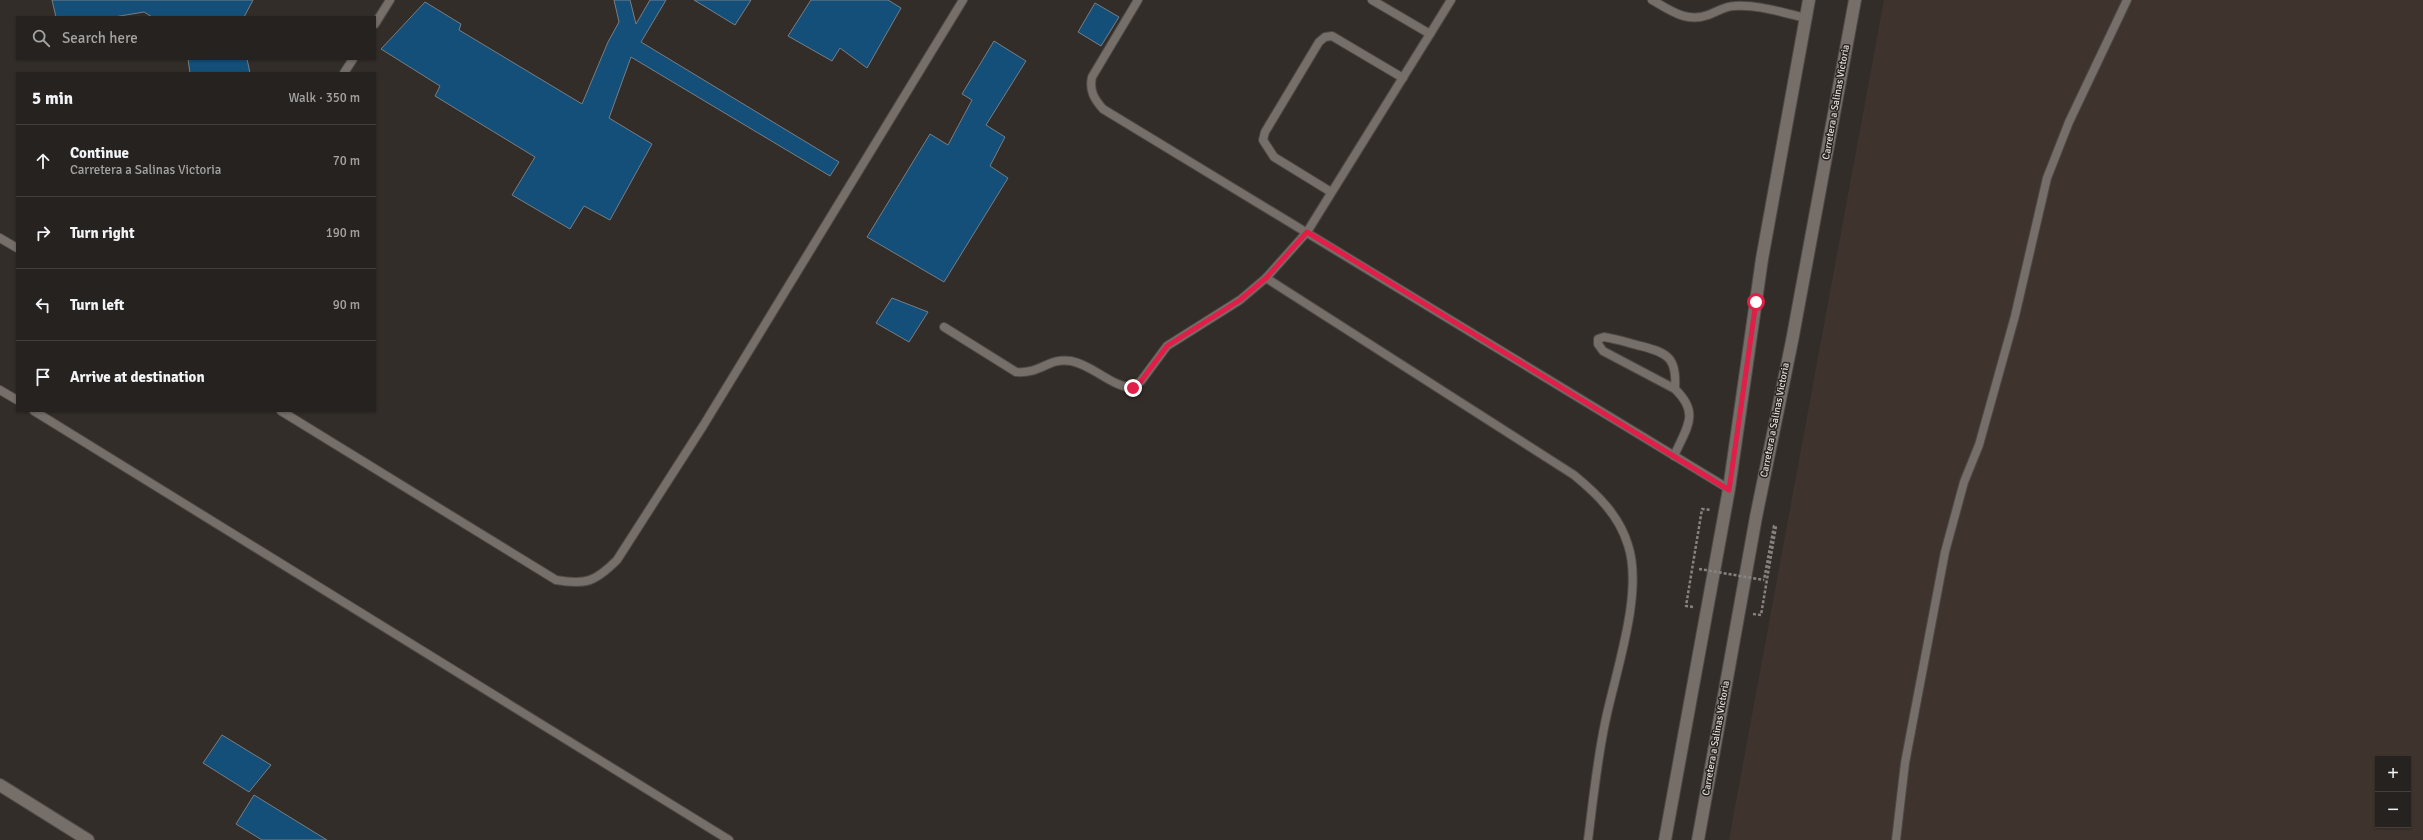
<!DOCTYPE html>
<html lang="en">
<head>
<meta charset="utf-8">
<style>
  :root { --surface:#26221f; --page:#322f2c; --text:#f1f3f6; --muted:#a4a4a4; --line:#423f3d }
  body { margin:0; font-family:Signika,sans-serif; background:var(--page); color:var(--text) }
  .controls { position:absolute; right:12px; bottom:12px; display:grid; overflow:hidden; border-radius:0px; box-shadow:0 1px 3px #0004 }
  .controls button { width:36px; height:36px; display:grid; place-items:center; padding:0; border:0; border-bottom:1px solid var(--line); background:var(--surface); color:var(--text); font:20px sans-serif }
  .stop { position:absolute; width:12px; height:12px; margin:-9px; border:3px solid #e11d48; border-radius:50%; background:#fff }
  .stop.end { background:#e11d48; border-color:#fff; box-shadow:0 1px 4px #0008 }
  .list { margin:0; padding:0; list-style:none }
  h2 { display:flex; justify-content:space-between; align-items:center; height:52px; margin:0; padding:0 16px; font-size:17px }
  h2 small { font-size:13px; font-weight:400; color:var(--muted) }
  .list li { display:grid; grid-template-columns:26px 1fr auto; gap:12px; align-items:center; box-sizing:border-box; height:72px; padding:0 16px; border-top:1px solid var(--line) }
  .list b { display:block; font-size:15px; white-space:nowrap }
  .list p { margin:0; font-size:13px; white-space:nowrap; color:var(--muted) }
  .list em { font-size:13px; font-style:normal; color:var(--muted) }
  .icon { flex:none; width:22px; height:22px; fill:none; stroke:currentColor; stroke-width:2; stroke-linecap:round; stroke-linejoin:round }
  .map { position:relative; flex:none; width:2423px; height:840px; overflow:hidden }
  .search { position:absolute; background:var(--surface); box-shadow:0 1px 3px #0004; left:16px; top:16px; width:360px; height:44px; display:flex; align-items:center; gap:10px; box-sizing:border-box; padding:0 14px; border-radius:0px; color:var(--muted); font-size:15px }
  .panel { position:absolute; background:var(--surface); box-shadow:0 1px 3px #0004; left:16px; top:72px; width:360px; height:340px; border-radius:0px }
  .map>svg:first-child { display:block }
</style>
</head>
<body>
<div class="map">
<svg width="2423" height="840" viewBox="0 0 2423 840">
  <rect width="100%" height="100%" fill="#322d29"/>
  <path fill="#3f342d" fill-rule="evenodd" d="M1884,0h539v840h-694zM2378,759h30v66h-30z"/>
  <g fill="#134f78" stroke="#787e83">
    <polygon points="52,0 253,0 244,17 152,17 144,12 114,17 56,17"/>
    <polygon points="614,0 630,0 636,24 650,0 666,0 641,42 839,162 830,176 631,57 609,118 652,144 610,220 584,206 570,229 512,195 535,157 435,96 440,86 381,49 425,2 461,24 459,30 582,104 608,42 619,22"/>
    <polygon points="694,0 751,0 735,25"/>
    <polygon points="811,0 888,0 901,8 867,68 840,48 832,61 788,36"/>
    <polygon points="1095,3 1119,17 1101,46 1078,32"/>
    <polygon points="994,41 1026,61 986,125 1005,137 990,166 1008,178 944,282 867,237 930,134 948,145 972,100 962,94"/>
    <polygon points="188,59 247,59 250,73 190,73"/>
    <polygon points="892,298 928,312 909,342 876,323"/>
    <polygon points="222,735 271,765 249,792 203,763"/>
    <polygon points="254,795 327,840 262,840 236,824"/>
  </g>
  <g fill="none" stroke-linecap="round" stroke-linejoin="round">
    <defs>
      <g id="lane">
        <path d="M1138,0l-46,77c-3,13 2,22 11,32l626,380"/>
        <polyline points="1372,0 1430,34 1451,0"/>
        <path d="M1652,0c18,10 34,23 56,15 8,-3 18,-9 26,-9 23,-2 49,7 72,12"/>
        <polyline points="375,24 390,0"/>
        <polyline points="344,73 353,59"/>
        <polyline points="1331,192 1274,157 1263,140 1265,132 1319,42 1325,37 1332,36 1403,78"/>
        <polyline points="0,238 17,248"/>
        <path d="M1266,278l308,197c23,19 45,40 54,70 16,48 -13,128 -23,178 -8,38 -12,78 -17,117"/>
        <path d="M944,327l72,45c26,2 32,-15 55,-11 22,4 39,25 62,27l8,-7 26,-35 73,-46 26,-22 41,-46 123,-198"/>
        <polyline points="0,390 17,400"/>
        <polyline points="34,411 729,840"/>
        <path d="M281,411l275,169c30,5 39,2 61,-20l86,-134 260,-426"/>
        <path d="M1674,456c12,-28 27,-42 1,-67l-72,-38 -5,-7v-5l6,-2c13,2 25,6 37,9 28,7 36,13 34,43"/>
        <polyline points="1896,840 1905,763 1945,552 1964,482 1979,445 2015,316 2047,178 2069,122 2127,0"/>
      </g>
      <polyline id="street" points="0,785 88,840"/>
      <g id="secondary">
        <polyline points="1665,840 1729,489 1762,259 1809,0"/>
        <polyline points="1698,840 1756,517 1792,341 1855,0"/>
      </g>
    </defs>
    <use href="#lane" stroke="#4e4946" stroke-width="10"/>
    <use href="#street" stroke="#4e4946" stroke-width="14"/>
    <use href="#secondary" stroke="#4e4946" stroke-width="14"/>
    <g stroke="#888380" stroke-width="2.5" stroke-dasharray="3 2" stroke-linecap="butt">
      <polyline points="1693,607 1686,606 1702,509 1711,510"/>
      <polyline points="1753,614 1761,615 1776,526 1774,526 1764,580"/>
    </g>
    <use href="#lane" stroke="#756e69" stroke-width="8"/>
    <use href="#street" stroke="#756e69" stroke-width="12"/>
    <use href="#secondary" stroke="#756e69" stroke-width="12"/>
    <polyline stroke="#888380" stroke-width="2.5" stroke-dasharray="3 2" stroke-linecap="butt" points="1699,569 1764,580"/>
  </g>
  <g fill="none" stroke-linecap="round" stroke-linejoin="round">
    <polyline stroke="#e11d48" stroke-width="5" points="1133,388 1141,381 1167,346 1240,300 1266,278 1307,232 1729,490 1756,302"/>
  </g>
  <g text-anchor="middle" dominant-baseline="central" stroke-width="3" stroke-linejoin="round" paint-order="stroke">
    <g font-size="10" fill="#e1dddb" stroke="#28231f">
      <text transform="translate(1836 102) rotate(-80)">Carretera a Salinas Victoria</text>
      <text transform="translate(1775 420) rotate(-79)">Carretera a Salinas Victoria</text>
      <text transform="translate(1716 738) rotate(-80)">Carretera a Salinas Victoria</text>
    </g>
  </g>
</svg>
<div class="controls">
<button>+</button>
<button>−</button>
</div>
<div class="stop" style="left:1756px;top:302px"></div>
<div class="stop end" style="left:1133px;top:388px"></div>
<div class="search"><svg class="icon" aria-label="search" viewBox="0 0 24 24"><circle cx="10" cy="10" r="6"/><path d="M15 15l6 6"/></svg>Search here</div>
<section class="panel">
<h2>5 min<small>Walk · 350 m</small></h2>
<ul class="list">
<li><svg class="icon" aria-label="ahead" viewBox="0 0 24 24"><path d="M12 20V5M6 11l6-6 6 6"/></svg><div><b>Continue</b><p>Carretera a Salinas Victoria</p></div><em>70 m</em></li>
<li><svg class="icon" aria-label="right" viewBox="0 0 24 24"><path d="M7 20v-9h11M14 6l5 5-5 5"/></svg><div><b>Turn right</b></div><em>190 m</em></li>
<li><svg class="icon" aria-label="left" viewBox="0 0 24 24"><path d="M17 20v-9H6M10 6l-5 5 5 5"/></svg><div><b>Turn left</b></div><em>90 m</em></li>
<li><svg class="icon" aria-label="arrive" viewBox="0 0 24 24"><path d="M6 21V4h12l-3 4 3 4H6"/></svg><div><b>Arrive at destination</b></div></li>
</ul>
</section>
</div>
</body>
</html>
